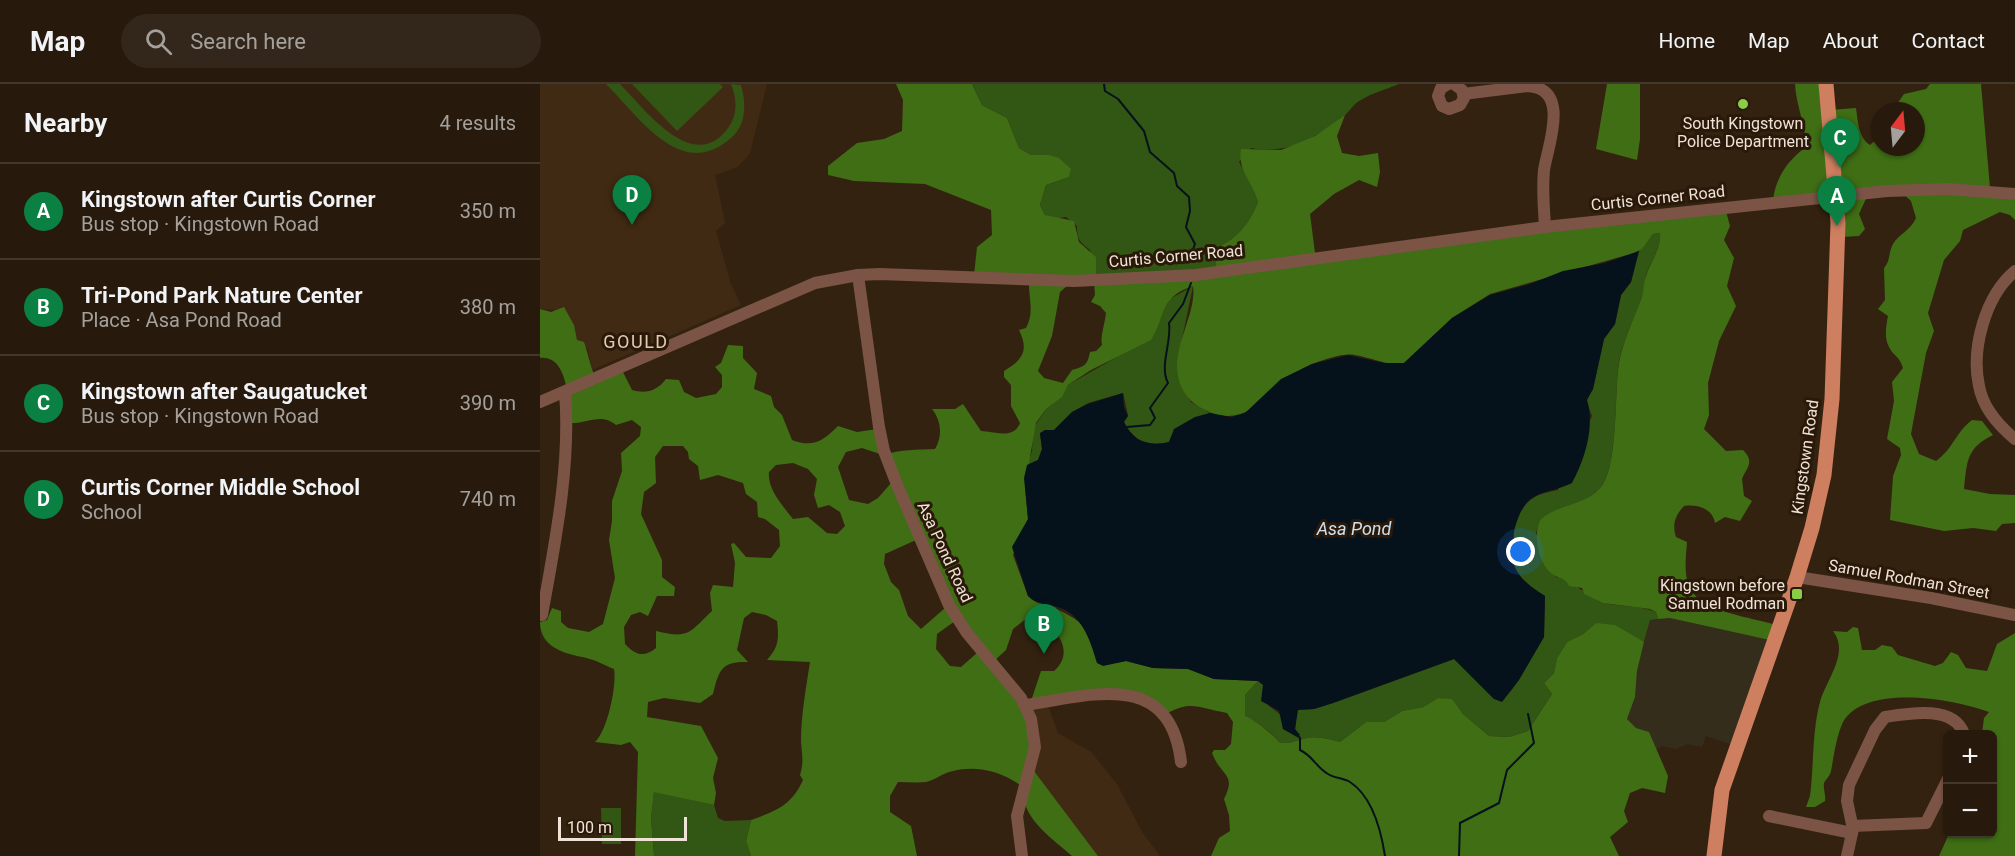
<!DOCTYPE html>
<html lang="en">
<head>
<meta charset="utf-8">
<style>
  :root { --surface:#271a0d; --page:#33271b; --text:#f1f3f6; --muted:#a4a19d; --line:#43382e; --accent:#0b8043 }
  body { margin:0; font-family:Roboto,sans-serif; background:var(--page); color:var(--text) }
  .controls { position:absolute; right:18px; bottom:18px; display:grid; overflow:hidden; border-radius:9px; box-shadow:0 2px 4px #0004 }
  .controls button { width:54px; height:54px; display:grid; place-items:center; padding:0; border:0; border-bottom:2px solid var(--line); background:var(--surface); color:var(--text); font:30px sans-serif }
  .compass { position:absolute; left:1331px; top:18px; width:54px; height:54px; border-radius:50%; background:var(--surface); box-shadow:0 2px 4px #0004; rotate:16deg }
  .scale { position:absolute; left:18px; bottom:15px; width:129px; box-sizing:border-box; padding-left:6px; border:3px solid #efe3d8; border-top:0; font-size:16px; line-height:21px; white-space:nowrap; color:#efe3d8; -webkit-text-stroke:4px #2a1908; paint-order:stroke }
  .you { position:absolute; left:981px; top:468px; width:21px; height:21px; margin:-15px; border:4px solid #fff; border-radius:50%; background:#1a73e8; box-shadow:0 0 0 9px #1a73e833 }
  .badge { display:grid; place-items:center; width:39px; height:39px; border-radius:50%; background:var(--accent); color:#fff; font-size:20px; font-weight:700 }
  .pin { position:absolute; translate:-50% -50px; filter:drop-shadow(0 2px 3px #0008) }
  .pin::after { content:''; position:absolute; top:32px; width:21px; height:18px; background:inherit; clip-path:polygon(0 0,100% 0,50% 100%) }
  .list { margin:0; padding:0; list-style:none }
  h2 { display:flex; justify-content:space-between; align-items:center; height:78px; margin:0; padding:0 24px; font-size:26px }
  h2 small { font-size:20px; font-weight:400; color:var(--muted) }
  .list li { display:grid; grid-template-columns:39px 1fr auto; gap:18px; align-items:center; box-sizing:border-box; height:96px; padding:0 24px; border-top:2px solid var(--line) }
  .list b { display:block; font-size:22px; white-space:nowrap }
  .list p { margin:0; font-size:20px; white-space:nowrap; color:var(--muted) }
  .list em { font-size:20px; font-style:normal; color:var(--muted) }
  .icon { flex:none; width:33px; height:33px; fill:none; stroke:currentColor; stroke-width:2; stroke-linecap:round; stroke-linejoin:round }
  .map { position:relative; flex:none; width:1475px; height:772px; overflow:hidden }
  header { display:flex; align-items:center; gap:36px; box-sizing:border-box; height:84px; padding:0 30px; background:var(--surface); border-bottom:2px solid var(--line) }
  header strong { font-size:28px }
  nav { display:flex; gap:33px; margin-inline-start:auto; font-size:21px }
  .search { width:420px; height:54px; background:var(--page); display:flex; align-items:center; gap:15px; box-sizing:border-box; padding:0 21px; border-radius:33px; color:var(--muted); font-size:22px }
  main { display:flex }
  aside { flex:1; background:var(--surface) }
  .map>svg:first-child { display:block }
</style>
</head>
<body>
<header>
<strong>Map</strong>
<div class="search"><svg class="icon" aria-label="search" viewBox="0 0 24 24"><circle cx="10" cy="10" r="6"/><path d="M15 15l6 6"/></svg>Search here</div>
<nav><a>Home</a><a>Map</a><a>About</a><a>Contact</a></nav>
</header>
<main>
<aside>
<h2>Nearby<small>4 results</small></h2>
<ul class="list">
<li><span class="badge">A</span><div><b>Kingstown after Curtis Corner</b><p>Bus stop · Kingstown Road</p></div><em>350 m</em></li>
<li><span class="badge">B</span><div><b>Tri-Pond Park Nature Center</b><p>Place · Asa Pond Road</p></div><em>380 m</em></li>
<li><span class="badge">C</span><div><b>Kingstown after Saugatucket</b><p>Bus stop · Kingstown Road</p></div><em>390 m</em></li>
<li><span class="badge">D</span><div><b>Curtis Corner Middle School</b><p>School</p></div><em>740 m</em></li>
</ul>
</aside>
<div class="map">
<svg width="1475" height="772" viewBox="0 0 1475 772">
  <rect width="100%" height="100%" fill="#342211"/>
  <g fill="#412a13">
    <polygon points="0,0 227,0 210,69 198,83 175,91 185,139 176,147 191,200 201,221 52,286 48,265 37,256 34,244 14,226 0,225"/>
    <polygon points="508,622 518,649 551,668 577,700 602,748 620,772 558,772 491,683 486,624"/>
  </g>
  <polygon fill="#352d1c" points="1130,534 1234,557 1198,663 1166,652 1162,663 1148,660 1136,665 1122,662 1115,667 1087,635 1095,613 1097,587 1110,536"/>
  <g fill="#325613">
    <path d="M66,0h14c24,24 73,92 108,44 10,-13 9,-29 3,-44l10,1c5,17 6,39 -9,52 -50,46 -92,-19 -126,-53z"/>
    <polygon points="92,0 180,0 183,3 137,47"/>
    <path d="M432,0h427c-12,5 -27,9 -38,16 -7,3 -11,11 -17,16 -28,22 -57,39 -93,32l-12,14 16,29 3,11c-9,22 -20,36 -42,46l1,21 -121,7 -6,-26c-10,-8 -13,-10 -13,-24l-11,-9 -13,2 -8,-4 -5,-10 6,-20 23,-8 -20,-22h-18l-12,-7 -12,-30 -25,-13z"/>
    <path d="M1120,149c1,17 -9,27 -14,42 -2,9 -2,19 -6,27 -8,21 -17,39 -21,60 -5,31 0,104 -19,126 -15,16 -41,21 -60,32l-4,13 20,44c17,3 35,23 49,26 16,4 34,2 51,9l2,7 -8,1 -6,22 -48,-19 -13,11 -16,8 -10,16 -3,15 -10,10 8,11 -24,37 -19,6 -20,-1 -26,-22 -11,-14 -14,-2 -15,9 -21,4 -18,11h-18l-26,20c-11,-3 -22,-6 -33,-4 -11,2 -17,7 -28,4 -7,-10 -22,-20 -34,-26v-21l13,-14 6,4 5,21 12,9 2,14 6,3 6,-3 2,-19 17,-1 19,-6 121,-44 40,40 10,-2 7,-6 33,-54 1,-41c-19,-12 -34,-23 -34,-48l4,-2c-3,-11 -1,-17 3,-28 8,-20 19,-24 40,-28l34,-74 -6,-16 7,-11 11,-50 11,-15 6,-29 10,-13 8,-31 14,-17z"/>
    <path d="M653,202l-13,63 3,41 8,12 19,11c-17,5 -34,12 -41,29 -21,5 -36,-1 -45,-20l4,-7 -5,-22 -35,10 -16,9 -18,18h-9l-5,4 2,15 -4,11 -11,5 5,-14 1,-22 13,-20 15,-12 7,-12 54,-31 39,-40 9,-15z"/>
    <polygon points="114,707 174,721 178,734 185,737 211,736 206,757 211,772 114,772 111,734"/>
    <polygon points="61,724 81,724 81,760 62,760"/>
  </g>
  <g fill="#3f6e15" fill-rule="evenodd">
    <path d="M356,0h76l10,21 25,13 12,30 12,7h18l10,3 12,11 -2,8 -23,8 -6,20 5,10 29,6 5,21 17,15v19l120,-7v-21c22,-10 33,-24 42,-46 -5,-20 -21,-31 -17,-53l40,1 34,-14 30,-21 -8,21 5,17 17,3 19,-3 2,19 -3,15 -18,-7 -25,14 -24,20 5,39 410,-45 5,18 -6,14 10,18 -7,28 9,20 -17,35 -11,42 1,32 -5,14 22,22 17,-1c12,12 4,17 -1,29l2,17 8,5 -12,20 -15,-4 -10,6c-2,-14 -17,-19 -31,-17 -9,10 -12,18 -8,31l11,5c-1,13 -3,29 1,42 10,29 66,33 91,42l-5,15 -104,-23 -12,1 -2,-7 -6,-3 -47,-6 -19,-9 -2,-6 -13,-2c-4,-9 -11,-7 -18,-13 -13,-10 -18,-38 -11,-53 17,-16 44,-14 60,-32 19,-21 14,-95 19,-125 4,-22 13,-40 21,-61 4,-8 3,-18 6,-26 5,-16 15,-26 14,-43l-7,1 -11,15 -8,4 -144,41 -38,24 -48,45c-18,3 -31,-5 -49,-8 -12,-2 -29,4 -40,8 -40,13 -62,72 -110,47 -15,-7 -24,-18 -27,-34 -6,-29 19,-64 15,-90 -34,11 -27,30 -42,54l-60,30 -23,15 -6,12 -16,12 -10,14 -11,62 3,34 -15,36 15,41c30,17 61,17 67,59l15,9 16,-3 27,7 35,1 26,10 44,2 -13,14v21c9,3 29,19 34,26 11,3 17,-2 28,-4 11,-2 22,1 33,4l26,-20h18l18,-11 21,-4 15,-9 14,1 11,15 26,22 20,1 19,-6 24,-37 -8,-11 10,-10 3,-15 10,-16 16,-8 13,-11 19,2 29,17 -7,29 -2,26 -8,22 9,9 13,4 19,44 -3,17 -23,-5 -12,5 -6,18 4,11 -18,15 9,19h-408l8,-18 11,-7 -1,-16 -5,-16c13,-26 -3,-22 -12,-46l2,-3h11l6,-6 2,-22 -6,-9c-29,-5 -37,-14 -64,3l-10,-8 -33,-12 -91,11 12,-36h13c24,-21 -1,-51 -27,-53l-14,11 -7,21 -14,13 25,34 16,33 -2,37 67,89h-26c-19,-17 -53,-39 -48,-68 -20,-16 -46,-23 -71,-17 -10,2 -18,9 -27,11 -9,1 -19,0 -28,0l-8,14v16l21,14 6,30h-166l-5,-15 5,-21c25,-9 41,-15 52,-40l-3,-5c4,-13 2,-21 1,-33 0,-27 5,-54 9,-80l-43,-2c12,-13 12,-22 10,-39l-11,-6 -14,-3 -8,6 -7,32 11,12c-26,-1 -29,7 -35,32l-13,9 -36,-5 -16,4 -1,15 54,9 17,32 -5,20 3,15 -2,12 -60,-13 -3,26 3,38h-19l3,-104 -8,-10 -9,3 -26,-3c12,-10 22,-56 19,-73 -10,-4 -20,-10 -32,-12 -20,-4 -42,-11 -42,-35l7,-2 5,-12 9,3v11l7,6 21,4 14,-8 12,-46 -6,-38 3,-19v-20l10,-30 -1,-18 19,-17 1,-9 -9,-7 -16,5c-15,-13 -29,-1 -46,-2 -2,-20 -1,-68 -30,-65v-49l11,3 13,-5 10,18 3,15 7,2c4,11 6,23 11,35l26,-9 11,22c14,4 25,1 34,-11l13,1 5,12 12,6 20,-4 6,-7v-12l-7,-8 6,-4 7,-18 15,1v12l14,15 -3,16 17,7 3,11 8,8 10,25c21,8 31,1 46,-14l19,6 20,-3 7,26c17,-6 33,-5 51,-6 8,-13 6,-29 -3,-40h23l8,-5 18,27c14,1 33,8 39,-8l-9,-17v-21l-7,-8v-6c19,-11 25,-21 15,-41l7,-2c9,-17 2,-30 3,-49l-55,-4 3,-28 15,-12 -1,-25 -66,-26 -71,-3 -26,-6v-9l29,-23 27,-4 18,-8 1,-31zM534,196l20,1 1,14 -4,7 9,4 6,7c-1,10 -6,24 -4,32l-6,6 -6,1c-3,14 -5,14 -18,18l-9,13 -19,-5 -6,-7 14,-35 8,-44zM123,362h20l5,6 1,7 9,7 2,14 18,-5 25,8 3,11 11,8 1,15 7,2 14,11 1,16 -9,12 -25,-1 -12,-14 -3,1 4,19 -2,24 -20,-2 -3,8 2,18c-23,22 -23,28 -56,20v17c-12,10 -21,7 -31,-4l-1,-17 7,-12 9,-3 8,4 9,-20h17l1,-9 -13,-10v-17l-21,-46 3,-22 12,-9 -1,-26zM322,364l21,7 9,27 -14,16 -10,6 -19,-4 -11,-33 8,-15zM253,379l15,6 9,10 -3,16 4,13 11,-3 11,7 5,14 -8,8 -10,-1 -19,-16 -15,2c-10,-13 -26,-30 -24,-47l7,-7zM376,456l29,68 -24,21 -13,-13 -9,-26 -8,-8 -7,-18 1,-10zM415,537l23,31 -17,15 -11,-1 -14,-17 1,-15z"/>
    <polygon points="1067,0 1100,0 1100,55 1097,76 1056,65"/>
    <path d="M1255,0h32l3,26 26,-2c2,13 2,29 14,37l10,-9v11h36v-36h-24l12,-17 22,-5 4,-5h51l9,104 25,3v29l-5,-5 -10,-3 -37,18 -3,11 -16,19 -16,53 6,18 -8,22 -15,81 8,20 17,7c18,-13 19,-28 36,-41l10,1 11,14c-27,13 -26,27 -29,54l26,5 25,1v28l-13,1 -6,7 -23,-3 -29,3 -54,-11 3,-44 8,-21 -1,-7 -13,-9 7,-38 -2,-19 11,-14c-4,-13 -9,-11 -14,-21 -5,-9 -3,-21 -1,-31l-10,-7 7,-9 -1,-32c7,-8 4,-15 9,-24 6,-10 17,-13 23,-26l-5,-17 -12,-11 -30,2 -10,22 6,15 -6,7 -18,1 -4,-38 -64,1c3,-23 15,-40 33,-53 0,-22 -10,-41 -11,-63z"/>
    <path d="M1313,543l5,1 4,22h13l7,-5 10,2 6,8 37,11 8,-3 8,-11 7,3 8,13 21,3 10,-27 18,-11v223h-76l10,-22h43v-100h-10l2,-16 5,-6c-34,-13 -124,-29 -146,10 -7,15 -9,34 -12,49 -1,5 -5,8 -7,12 -1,6 2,12 1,18l-10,6h-9l4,-11c4,-31 2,-65 10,-94 6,-22 30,-49 13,-71l14,1z"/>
  </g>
  <path fill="#06121b" d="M1099,167l-8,31 -10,13 -6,29 -11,15 -11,50 -6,11c8,27 -2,59 -15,83 -25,12 -43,6 -54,35 -4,11 -6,17 -3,28l-4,2c0,25 15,36 34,48l-1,41 -25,43 -17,22 -8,-3 -40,-40 -121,44 -19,6 -16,1 -3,19 5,6 -3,2 -14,-8 -4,-18 -18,-10 2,-16 -5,-4 -44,-2 -26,-10 -35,-1 -27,-7 -23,5 -6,-3c-7,-23 -15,-51 -43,-57 -11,-2 -18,-2 -26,-10l-16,-49 16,-28 -4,-41 3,-13 11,-5 4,-11 -2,-16 5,-3h9l18,-18 16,-8 35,-11 1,14 4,9 -4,6c9,19 24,25 45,20l5,-13 21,-12 15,-4 21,4 14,-4 36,-34 31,-15 36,-9 36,8h20l48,-45 38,-23 40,-11 33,-13 42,-8z"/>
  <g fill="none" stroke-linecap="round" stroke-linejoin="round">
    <g stroke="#06121b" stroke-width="2">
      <polyline points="564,0 565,7 578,15 604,47 610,68 634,89 637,102 649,113 650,127 646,143 655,160 649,176"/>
      <path d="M587,343l23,-2 5,-7 -5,-10 18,-25c-9,-17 4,-41 1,-60l14,-19 8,-21"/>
      <path d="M757,651l3,3v12c13,6 16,17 28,24 6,4 15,4 22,8 23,15 31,48 35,74"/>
      <polyline points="919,772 920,739 959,719 967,686 994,659 988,630"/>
    </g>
    <g stroke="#7b5445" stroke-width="12">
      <polyline points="908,0 901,4 898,12 902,22 909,25 920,21 924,14 922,6 914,0"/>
      <path d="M923,10l65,-8c43,3 20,59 16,84 -2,19 0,38 1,57"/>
      <path d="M1475,187c-30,25 -44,78 -36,115 4,22 19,39 36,53"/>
      <polyline points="318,191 339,343 344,367 358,403 409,521 427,549 481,614 491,635 495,663 477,732 482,772"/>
      <polyline points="0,318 275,199 318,191 340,190 534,197 656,191 1005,143 1347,107 1407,105 1475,110"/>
      <polyline points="1257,493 1391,514 1475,531"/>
      <path d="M2,531c13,-72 29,-150 23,-223"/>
      <path d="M486,621c66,-10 144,-36 155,57"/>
      <polyline points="1229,732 1312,749"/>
      <polyline points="1312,742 1386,739 1408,695"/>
      <path d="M1307,772l6,-27 -6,-28 2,-16 26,-55 10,-13c25,-4 69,-12 79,17"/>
    </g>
    <polyline stroke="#ce7f60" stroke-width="15" points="1174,772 1182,706 1257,493 1272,444 1284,391 1292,315 1298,139 1286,0"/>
  </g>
  <g fill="#8bce46" stroke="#2a1908" stroke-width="2">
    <circle cx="1203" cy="20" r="6"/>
    <rect x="1251" y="504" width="12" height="12" rx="3"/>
  </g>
  <g text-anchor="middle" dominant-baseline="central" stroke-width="6" stroke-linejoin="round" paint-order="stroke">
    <g font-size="16" fill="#efe3d8" stroke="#2a1908">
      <text x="1203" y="39">South Kingstown<tspan x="1203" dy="18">Police Department</tspan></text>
      <text x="1245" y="501" text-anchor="end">Kingstown before<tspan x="1245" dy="18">Samuel Rodman</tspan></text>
    </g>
    <g font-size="16" fill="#efe3d8" stroke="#2a1908">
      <text transform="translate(1118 114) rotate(-6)">Curtis Corner Road</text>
      <text transform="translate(636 172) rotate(-5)">Curtis Corner Road</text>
      <text transform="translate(1265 373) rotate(-82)">Kingstown Road</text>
      <text transform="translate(405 468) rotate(65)">Asa Pond Road</text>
      <text transform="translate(1369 495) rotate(10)">Samuel Rodman Street</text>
    </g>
    <g font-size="18" letter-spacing="1.5" fill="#e2cbb5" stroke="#2a1908">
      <text x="96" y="257">GOULD</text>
    </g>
    <g font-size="18" font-style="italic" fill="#cbe0f0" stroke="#2a1908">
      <text x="814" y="444">Asa Pond</text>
    </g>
  </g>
</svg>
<div class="controls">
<button>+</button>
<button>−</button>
</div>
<svg class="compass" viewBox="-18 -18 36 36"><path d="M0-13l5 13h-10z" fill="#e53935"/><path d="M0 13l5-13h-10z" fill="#a4a19d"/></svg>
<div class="scale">100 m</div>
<div class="you"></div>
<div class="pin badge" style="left:1297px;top:142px">A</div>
<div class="pin badge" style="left:504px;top:570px">B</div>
<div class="pin badge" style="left:1300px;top:84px">C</div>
<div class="pin badge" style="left:92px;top:141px">D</div>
</div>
</main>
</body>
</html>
